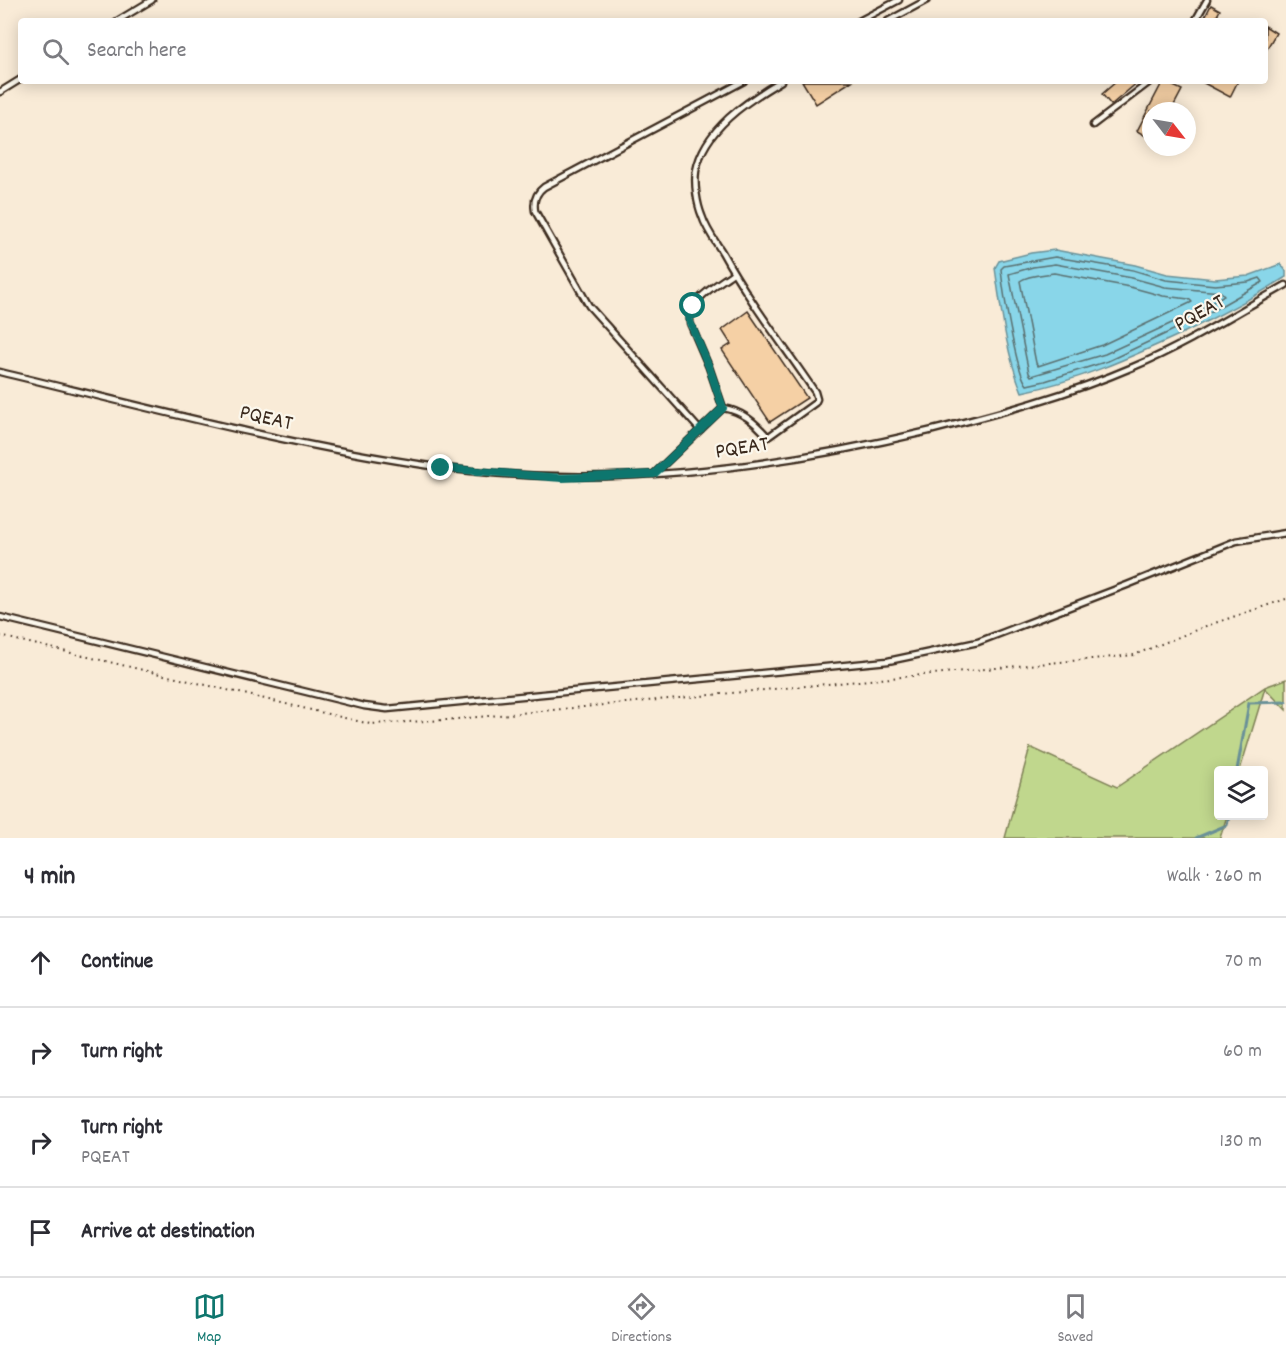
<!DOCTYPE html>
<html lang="en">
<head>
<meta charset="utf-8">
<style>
  :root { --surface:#fff; --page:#f2f2f3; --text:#2b2b33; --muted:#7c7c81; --line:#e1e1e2; --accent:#0f766e }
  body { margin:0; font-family:Dekko,sans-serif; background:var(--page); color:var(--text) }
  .controls { position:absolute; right:18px; bottom:18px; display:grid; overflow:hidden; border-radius:6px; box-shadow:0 3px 15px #0003 }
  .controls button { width:54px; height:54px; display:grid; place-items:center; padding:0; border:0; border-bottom:2px solid var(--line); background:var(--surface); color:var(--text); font:30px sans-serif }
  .compass { position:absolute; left:1142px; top:102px; width:54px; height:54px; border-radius:50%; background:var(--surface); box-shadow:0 3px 15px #0003; rotate:121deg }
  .stop { position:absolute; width:18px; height:18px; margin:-14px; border:4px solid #0f766e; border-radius:50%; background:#fff }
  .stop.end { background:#0f766e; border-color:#fff; box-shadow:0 2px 6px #0008 }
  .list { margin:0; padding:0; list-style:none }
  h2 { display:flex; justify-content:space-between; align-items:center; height:78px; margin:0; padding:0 24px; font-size:26px }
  h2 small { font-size:20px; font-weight:400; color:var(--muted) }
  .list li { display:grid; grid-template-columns:39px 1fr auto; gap:18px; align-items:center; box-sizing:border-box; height:90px; padding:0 24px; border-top:2px solid var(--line) }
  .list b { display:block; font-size:22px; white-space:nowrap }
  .list p { margin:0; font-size:20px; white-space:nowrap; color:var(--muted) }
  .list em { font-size:20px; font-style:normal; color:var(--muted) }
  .icon { flex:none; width:33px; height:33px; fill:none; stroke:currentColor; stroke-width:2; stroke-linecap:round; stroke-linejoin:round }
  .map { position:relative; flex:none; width:1286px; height:838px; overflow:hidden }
  .search { position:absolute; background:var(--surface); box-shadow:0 3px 15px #0003; left:18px; right:18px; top:18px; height:66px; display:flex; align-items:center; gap:15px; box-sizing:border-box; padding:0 21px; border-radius:6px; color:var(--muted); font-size:22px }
  .sheet { height:438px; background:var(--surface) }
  nav { display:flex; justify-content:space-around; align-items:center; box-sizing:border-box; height:84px; border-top:2px solid var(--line); background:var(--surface); font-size:16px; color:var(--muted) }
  nav a { display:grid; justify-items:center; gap:3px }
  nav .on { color:var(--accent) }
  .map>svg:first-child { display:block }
</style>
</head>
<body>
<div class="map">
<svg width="1286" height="838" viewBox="0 0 1286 838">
  <rect width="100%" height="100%" fill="#f9ebd7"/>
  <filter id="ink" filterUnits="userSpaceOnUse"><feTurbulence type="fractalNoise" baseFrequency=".0167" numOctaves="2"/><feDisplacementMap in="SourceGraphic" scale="12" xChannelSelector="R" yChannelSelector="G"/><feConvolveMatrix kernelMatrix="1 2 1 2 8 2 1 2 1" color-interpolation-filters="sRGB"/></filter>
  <g filter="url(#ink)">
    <polygon fill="#c0d78d" stroke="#7e8056" stroke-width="1.5" points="1286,679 1286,710 1265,688 1240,770 1218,770 1218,816 1227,816 1220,838 1005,838 1030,747 1117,787 1265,687"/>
    <path fill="#89d6e9" stroke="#6a9198" stroke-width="1.5" d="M1055,250l80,15 32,9 48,5 33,-3 33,-12 5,7v6c-33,21 -70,40 -105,57 -52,24 -103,47 -159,58 -16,-39 -21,-83 -27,-124l4,-7 32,-8z"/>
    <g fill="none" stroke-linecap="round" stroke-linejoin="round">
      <g stroke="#5a6f6f" stroke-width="1.5">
        <path d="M1055,257l78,13 33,10 49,5 33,-3 12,-4 3,4 -60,34 -95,45 -63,20 -18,4c-11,-13 -24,-95 -26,-116l3,-3z"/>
        <polygon points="1055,264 1132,278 1165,287 1221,292 1224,295 1200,310 1105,354 1031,376 1029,373 1009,274 1033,267"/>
        <path d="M1054,273l76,14 33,9 26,3 3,3 -90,43 -64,21 -2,-3 -16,-82c8,-6 23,-6 34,-8z"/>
      </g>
      <g stroke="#6a9198" stroke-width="3">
        <polyline points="1237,770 1249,703 1286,702"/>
        <polyline points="1196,838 1227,825 1229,816"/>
      </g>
    </g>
    <g fill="#f5d0a5" stroke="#3b2a1e" stroke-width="1.5">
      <polygon points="1211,5 1220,10 1214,21 1203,21"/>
      <polygon points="1265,26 1276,33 1265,52"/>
      <polygon points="802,81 852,81 816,104"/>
      <polygon points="1117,81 1139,81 1111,105 1102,94"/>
      <polygon points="1163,81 1182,90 1171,111 1151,111 1151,139 1137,131"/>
      <polygon points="1200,81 1238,81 1230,97"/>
      <polygon points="748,311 807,398 770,422 722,350 731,344 722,330"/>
    </g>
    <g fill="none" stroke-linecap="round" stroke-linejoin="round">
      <defs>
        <g id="lane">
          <polyline points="117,21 152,0"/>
          <polyline points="859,21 899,0"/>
          <polyline points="888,21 927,0"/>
          <polyline points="1195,21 1207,0"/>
          <polyline points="0,92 21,79"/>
          <polyline points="1093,125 1151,81"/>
          <path d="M0,372c145,35 290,74 438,95 164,23 331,2 491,-36 68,-17 139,-36 204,-64 53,-22 103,-54 153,-82"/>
          <path d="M723,408c19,3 32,14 45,29l47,-34 2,-4 -2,-7c-31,-46 -66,-91 -93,-140 -7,-11 -16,-23 -20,-36 -5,-12 -8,-32 -6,-45 8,-42 51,-70 85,-90"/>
          <path d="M723,408l-14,-41 -19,-44c-3,-23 27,-38 43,-50"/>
          <path d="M700,430l-111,-124 -54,-95c-2,-11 1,-18 9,-24l200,-106"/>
          <polyline points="654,474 723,408"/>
          <polyline points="0,617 364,706 387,709 888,661 978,642 1127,585 1236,541 1286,533"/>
        </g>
      </defs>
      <use href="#lane" stroke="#3b2a1e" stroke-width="9"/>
      <polyline stroke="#3b2a1e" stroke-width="2" stroke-dasharray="1.5 4.5" stroke-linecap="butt" points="0,636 370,724 446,720 1134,655 1206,626 1286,599"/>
      <use href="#lane" stroke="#fbf7ec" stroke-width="4.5"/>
    </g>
  </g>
  <g fill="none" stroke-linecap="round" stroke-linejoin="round" filter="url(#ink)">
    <polyline stroke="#0f766e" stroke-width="8" points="441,468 562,478 654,474 723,408 709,367 690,322 689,315 693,306"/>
  </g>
  <g text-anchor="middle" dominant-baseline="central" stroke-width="4.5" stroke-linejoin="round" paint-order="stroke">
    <g font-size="22" fill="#3b2a1e" stroke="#fbf7ec">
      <text transform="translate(1200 314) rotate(-29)">PQEAT</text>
      <text transform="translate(266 419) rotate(13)">PQEAT</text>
      <text transform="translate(742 449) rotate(-9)">PQEAT</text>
    </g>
  </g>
</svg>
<div class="controls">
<button><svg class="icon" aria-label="layers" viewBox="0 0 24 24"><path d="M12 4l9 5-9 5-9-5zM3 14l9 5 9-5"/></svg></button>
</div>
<svg class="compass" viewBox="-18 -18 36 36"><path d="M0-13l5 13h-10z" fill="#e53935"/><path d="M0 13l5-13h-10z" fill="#7c7c81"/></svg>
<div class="stop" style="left:693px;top:306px"></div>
<div class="stop end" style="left:441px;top:468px"></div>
<div class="search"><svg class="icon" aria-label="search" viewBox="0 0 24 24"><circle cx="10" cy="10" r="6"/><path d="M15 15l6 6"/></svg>Search here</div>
</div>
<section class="sheet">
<h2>4 min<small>Walk · 260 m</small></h2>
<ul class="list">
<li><svg class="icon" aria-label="ahead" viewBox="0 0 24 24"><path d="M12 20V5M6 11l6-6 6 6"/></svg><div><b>Continue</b></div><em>70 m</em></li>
<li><svg class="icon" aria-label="right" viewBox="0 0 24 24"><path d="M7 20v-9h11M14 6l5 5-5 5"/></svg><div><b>Turn right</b></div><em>60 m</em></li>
<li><svg class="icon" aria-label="right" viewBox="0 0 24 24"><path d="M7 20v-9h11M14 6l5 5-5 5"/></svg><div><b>Turn right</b><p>PQEAT</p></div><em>130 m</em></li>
<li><svg class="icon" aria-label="arrive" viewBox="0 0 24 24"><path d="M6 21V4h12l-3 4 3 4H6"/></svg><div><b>Arrive at destination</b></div></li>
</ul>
</section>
<nav>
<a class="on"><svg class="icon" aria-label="map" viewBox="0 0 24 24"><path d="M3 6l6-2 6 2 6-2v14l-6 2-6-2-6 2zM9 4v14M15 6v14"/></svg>Map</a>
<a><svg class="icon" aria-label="directions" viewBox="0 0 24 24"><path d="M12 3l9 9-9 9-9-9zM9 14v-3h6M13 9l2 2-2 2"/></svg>Directions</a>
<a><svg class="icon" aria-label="saved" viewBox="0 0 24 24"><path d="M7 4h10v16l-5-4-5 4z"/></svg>Saved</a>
</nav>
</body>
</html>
